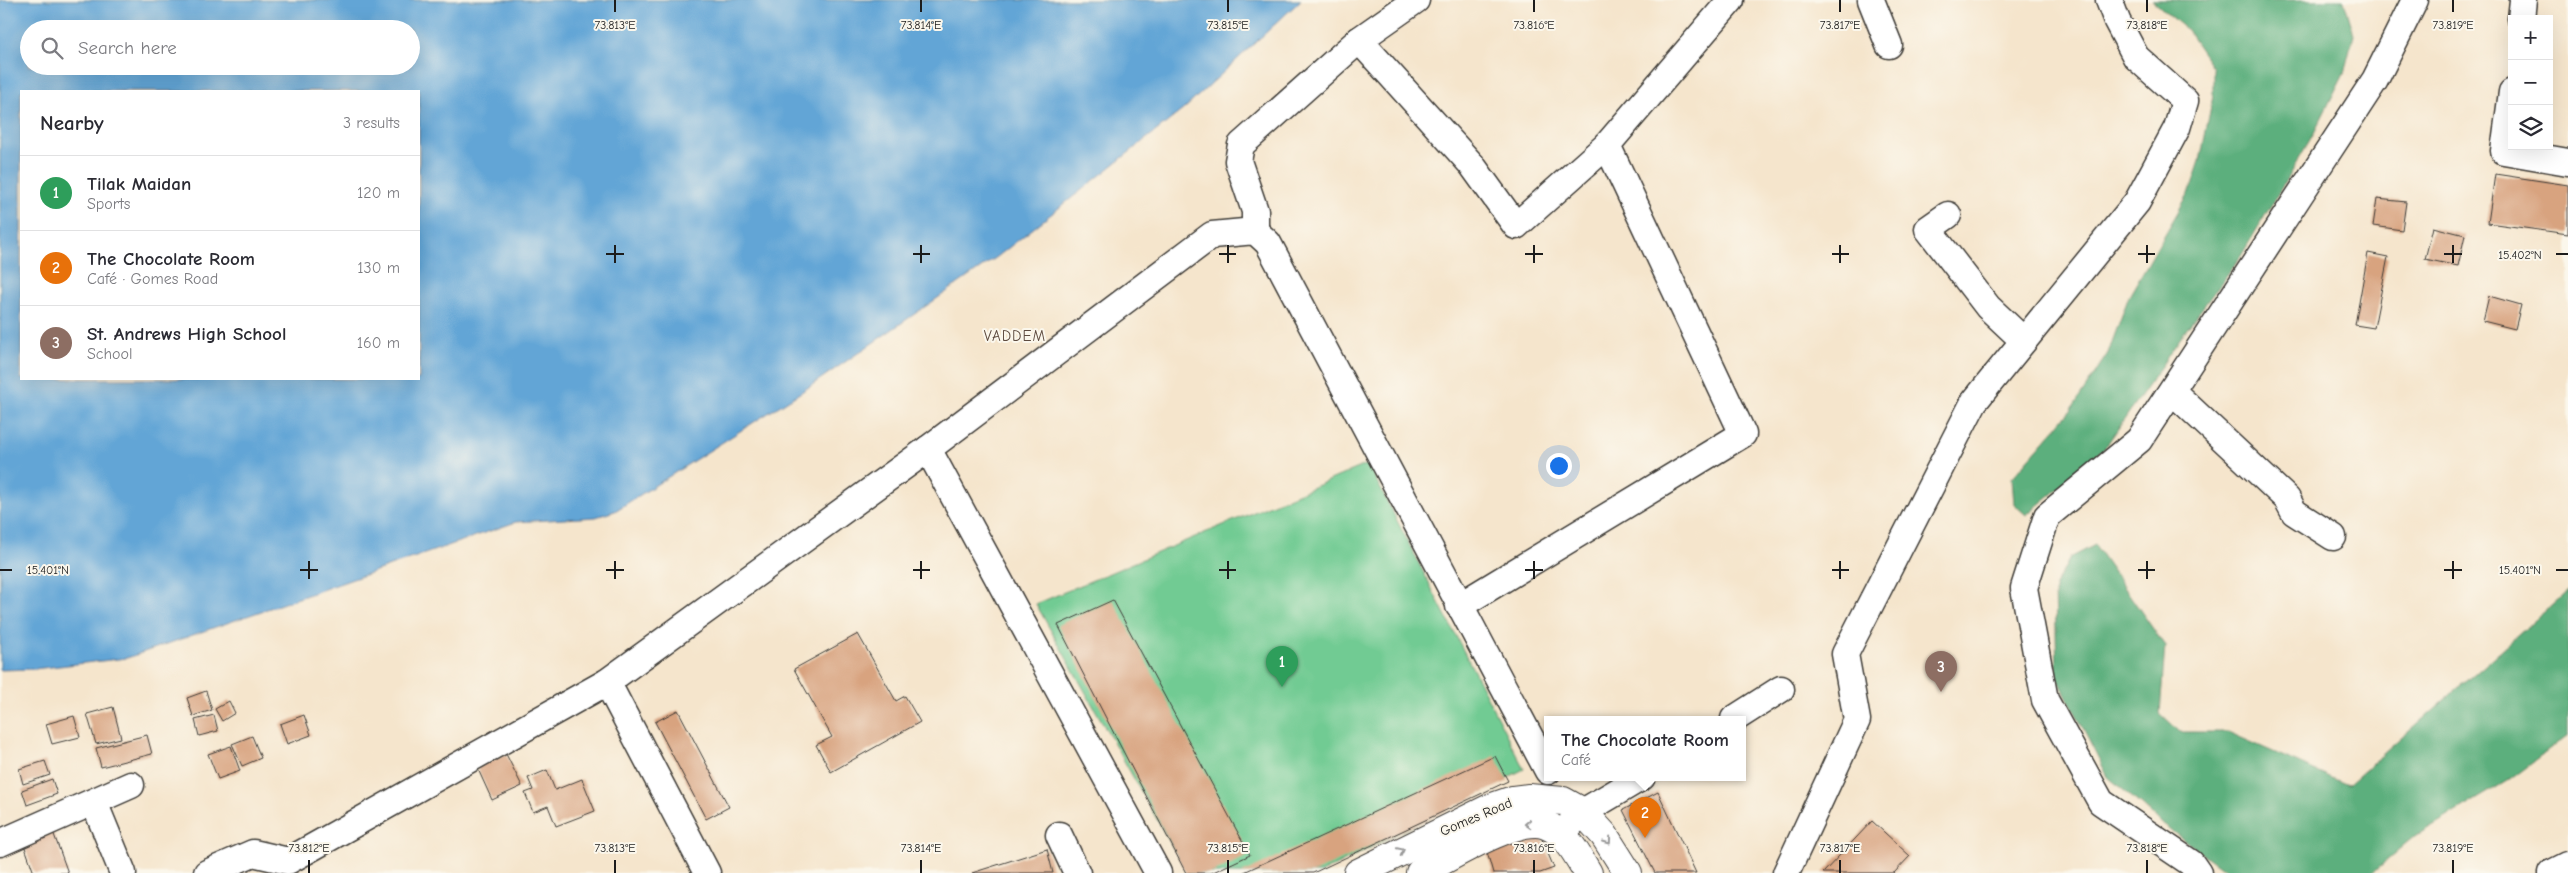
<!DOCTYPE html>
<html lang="en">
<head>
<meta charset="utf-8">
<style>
  :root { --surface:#fff; --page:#f2f2f3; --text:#2b2b33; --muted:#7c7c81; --line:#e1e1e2; --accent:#1f6fb2 }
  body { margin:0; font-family:"Comic Neue",sans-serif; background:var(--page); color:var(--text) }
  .controls { position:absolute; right:15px; top:15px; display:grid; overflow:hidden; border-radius:0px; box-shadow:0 5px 20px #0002 }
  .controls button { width:45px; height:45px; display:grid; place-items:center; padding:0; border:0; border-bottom:1px solid var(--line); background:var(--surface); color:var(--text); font:25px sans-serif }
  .you { position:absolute; left:1558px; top:465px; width:18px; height:18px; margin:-12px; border:4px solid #fff; border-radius:50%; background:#1a73e8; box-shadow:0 0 0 8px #1a73e833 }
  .badge { display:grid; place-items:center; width:32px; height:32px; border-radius:50%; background:var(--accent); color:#fff; font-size:16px; font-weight:700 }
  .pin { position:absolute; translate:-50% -41px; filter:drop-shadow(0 1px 2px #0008) }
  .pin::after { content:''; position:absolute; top:26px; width:18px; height:15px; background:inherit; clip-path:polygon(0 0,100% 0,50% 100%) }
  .popup { position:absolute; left:1544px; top:716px; width:202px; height:65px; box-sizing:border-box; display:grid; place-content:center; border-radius:0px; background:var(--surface); filter:drop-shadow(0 1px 4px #0005); font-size:16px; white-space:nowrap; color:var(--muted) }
  .popup b { font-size:19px; color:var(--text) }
  .popup::after { content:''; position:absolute; left:50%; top:100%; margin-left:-10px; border:10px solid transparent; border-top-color:var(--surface) }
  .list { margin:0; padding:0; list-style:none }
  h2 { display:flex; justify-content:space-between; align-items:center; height:65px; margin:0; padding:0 20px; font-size:21px }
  h2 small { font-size:16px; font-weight:400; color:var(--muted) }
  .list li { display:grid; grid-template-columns:32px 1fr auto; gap:15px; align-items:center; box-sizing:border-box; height:75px; padding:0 20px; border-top:1px solid var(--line) }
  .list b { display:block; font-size:19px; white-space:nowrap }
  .list p { margin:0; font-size:16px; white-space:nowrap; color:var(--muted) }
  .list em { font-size:16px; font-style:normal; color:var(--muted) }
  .icon { flex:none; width:28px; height:28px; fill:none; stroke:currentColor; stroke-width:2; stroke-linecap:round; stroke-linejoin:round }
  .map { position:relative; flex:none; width:2568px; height:873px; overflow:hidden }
  .search { position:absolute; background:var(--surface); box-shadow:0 5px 20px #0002; left:20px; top:20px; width:400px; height:55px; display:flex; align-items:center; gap:12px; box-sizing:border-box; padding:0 18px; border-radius:28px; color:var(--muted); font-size:19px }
  .panel { position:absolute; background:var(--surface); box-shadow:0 5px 20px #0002; left:20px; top:90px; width:400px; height:290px; border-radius:0px }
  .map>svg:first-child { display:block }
</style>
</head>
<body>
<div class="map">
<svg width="2568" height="873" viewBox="0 0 2568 873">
  <rect width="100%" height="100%" fill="#fbf7ec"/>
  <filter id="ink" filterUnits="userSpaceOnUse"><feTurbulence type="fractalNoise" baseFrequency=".02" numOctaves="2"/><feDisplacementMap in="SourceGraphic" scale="10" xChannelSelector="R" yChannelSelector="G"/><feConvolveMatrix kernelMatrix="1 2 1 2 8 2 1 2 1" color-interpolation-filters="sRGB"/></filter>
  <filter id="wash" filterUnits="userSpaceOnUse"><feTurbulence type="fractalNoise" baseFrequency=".0096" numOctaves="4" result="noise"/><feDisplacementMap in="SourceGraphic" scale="20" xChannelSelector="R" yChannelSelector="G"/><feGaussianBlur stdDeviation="1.12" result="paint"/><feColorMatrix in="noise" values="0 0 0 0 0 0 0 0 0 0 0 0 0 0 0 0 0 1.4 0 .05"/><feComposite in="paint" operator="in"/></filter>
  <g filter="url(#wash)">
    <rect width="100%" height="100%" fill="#f5e5cc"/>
    <polygon fill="#71cb93" stroke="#467458" points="1368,464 1524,769 1321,873 1187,873 1036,604"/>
    <g fill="#5caf7d" stroke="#3c664c">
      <polygon points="2152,0 2344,0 2354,34 2344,73 2314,133 2241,256 2186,330 2106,446 2082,469 2026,515 2014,504 2012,478 2072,409 2108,353 2129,296 2190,191 2200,161 2213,96 2213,68 2187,30"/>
      <polygon points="2095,545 2165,646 2160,713 2180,732 2228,732 2348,785 2568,591 2568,735 2507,781 2417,835 2372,873 2229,873 2173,832 2108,777 2057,677 2055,586 2070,558"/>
    </g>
    <path fill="#62a5d6" stroke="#3f6079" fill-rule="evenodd" d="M0,0h1301l-117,109 -187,148 -188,130 -194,124 -19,6 -80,5 -389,136 -93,11 -34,1zM29,29h382v37h-382zM21,91h398v288h-398z"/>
    <g id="blocks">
      <g fill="#d8a37f">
        <polygon points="2495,174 2568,185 2568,234 2488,223"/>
        <polygon points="2377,199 2406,202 2402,230 2373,226"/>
        <polygon points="2433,227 2465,235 2458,266 2425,259"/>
        <polygon points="2368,253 2388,257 2374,328 2355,325"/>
        <polygon points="2489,296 2521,305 2515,329 2483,321"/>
        <polygon points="1113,600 1250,855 1211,873 1186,873 1058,625"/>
        <polygon points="858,634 896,701 905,696 920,722 831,772 816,745 832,737 794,669"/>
        <polygon points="206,691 212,710 193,716 187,698"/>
        <polygon points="229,701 235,713 222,721 215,709"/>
        <polygon points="113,707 121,738 96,744 87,714"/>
        <polygon points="678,710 729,807 706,819 655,722"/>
        <polygon points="214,715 218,731 199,736 195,720"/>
        <polygon points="304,715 311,735 287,744 280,724"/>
        <polygon points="74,716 80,737 52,744 46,724"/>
        <polygon points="147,735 152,754 101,767 96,748"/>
        <polygon points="252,736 261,758 242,766 232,744"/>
        <polygon points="231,746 240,771 218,779 208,754"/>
        <polygon points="506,754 522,786 492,800 477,767"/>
        <polygon points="1495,756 1508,781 1313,873 1242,873"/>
        <polygon points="45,761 50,775 23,784 19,769"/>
        <polygon points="547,770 555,790 582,779 595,811 556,826 548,806 533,812 525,793 533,790 528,778"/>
        <polygon points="52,779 57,794 27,805 22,790"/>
        <polygon points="1658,792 1696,873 1655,873 1623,810"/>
        <polygon points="1872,821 1910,856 1894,873 1823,873"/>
        <polygon points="52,829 68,873 34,873 22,839"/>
        <polygon points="1539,832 1554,868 1540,873 1493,873 1487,852"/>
        <polygon points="1047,849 1053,873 972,873"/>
      </g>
    </g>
  </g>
  <g filter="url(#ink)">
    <use href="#blocks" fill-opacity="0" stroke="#3d3a36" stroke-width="1"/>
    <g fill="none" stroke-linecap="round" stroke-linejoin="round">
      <defs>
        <g id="minor">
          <polyline points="1871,0 1889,45"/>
          <polyline points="2521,19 2523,0"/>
          <polyline points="1359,40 1472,165 1516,226 1607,145"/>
          <polyline points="2512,92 2504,151 2568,162"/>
          <polyline points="1948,215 1928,229 1988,307 2023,340"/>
          <polyline points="1255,231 1255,211 1238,161 1241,145 1359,40 1416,0"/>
          <polyline points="2172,391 2287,499 2294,512 2333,537"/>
          <polyline points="928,449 1158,873"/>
          <polyline points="1459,606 1743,434 1607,145 1731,0"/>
          <polyline points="607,682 707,873"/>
          <polyline points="1734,719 1781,689"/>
          <polyline points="94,802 123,873"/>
          <polyline points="1561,834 1583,812 1642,777"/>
          <polyline points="1059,835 1077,873"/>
          <polyline points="0,843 131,785"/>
          <polyline points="207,873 253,853 288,861 607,682 928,449 1212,235 1255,231 1268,243 1548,771"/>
          <polyline points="1786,873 1857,720 1845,654 1974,402 2137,202 2177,128 2185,101 2136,57 2117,21 2109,0"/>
          <polyline points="2198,873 2191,863 2101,802 2045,700 2024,588 2047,516 2139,440 2375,80 2415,0"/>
          <polyline points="2552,873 2568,865"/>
        </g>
        <g id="major">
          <polyline points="1358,873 1490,808 1513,800 1529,798 1563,801 1583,812 1604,835 1628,873"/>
          <path d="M1420,873c27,-14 98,-59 126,-48 21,8 31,30 42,48"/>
        </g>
      </defs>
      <use href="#minor" stroke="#3d3a36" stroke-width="29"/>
      <use href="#major" stroke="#3d3a36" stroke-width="30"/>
      <use href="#minor" stroke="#fff" stroke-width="26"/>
      <use href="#major" stroke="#fff" stroke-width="28"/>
    </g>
    <defs><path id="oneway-chevron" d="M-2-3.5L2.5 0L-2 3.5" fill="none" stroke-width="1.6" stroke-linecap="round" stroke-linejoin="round" transform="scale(1.25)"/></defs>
    <g stroke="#999">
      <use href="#oneway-chevron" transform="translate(1528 824) rotate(178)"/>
      <use href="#oneway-chevron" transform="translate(1608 841) rotate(55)"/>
      <use href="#oneway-chevron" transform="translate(1401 851) rotate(-26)"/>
    </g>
  </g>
  <path fill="none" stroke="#1c1c1c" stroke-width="2" d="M615,0v12M921,0v12M1228,0v12M1534,0v12M1840,0v12M2147,0v12M2453,0v12M615,245v18M921,245v18M1228,245v18M1534,245v18M1840,245v18M2147,245v18M2453,245v18M606,254h18M913,254h17M1219,254h17M1525,254h18M1832,254h17M2138,254h17M2444,254h18M2556,254h12M309,561v18M615,561v18M921,561v18M1228,561v18M1534,561v18M1840,561v18M2147,561v18M2453,561v18M0,570h12M300,570h18M606,570h18M913,570h17M1219,570h17M1525,570h18M1832,570h17M2138,570h17M2444,570h18M2556,570h12M309,860v13M615,860v13M921,860v13M1228,860v13M1534,860v13M1840,860v13M2147,860v13M2453,860v13"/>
  <g text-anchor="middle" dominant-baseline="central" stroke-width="4" stroke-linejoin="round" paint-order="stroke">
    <g font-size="14" fill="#1c1c1c" stroke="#fbf7ec">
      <text transform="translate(1476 817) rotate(-23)">Gomes Road</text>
    </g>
    <g font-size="15" letter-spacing="1" fill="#5e4b3f" stroke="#fbf7ec">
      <text x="1015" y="336">VADDEM</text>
    </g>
  </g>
  <g font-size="12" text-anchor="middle" fill="#1c1c1c" stroke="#fbf7ec" stroke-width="4" stroke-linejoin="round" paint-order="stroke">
    <text x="615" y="29">73.813°E</text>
    <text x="921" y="29">73.814°E</text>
    <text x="1228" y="29">73.815°E</text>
    <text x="1534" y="29">73.816°E</text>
    <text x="1840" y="29">73.817°E</text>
    <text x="2147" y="29">73.818°E</text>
    <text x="2453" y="29">73.819°E</text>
    <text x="2520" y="259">15.402°N</text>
    <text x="48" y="574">15.401°N</text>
    <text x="2520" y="574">15.401°N</text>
    <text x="309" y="852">73.812°E</text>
    <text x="615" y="852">73.813°E</text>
    <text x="921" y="852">73.814°E</text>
    <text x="1228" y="852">73.815°E</text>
    <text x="1534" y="852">73.816°E</text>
    <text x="1840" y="852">73.817°E</text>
    <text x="2147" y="852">73.818°E</text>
    <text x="2453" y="852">73.819°E</text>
  </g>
</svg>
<div class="controls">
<button>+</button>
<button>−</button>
<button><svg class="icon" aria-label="layers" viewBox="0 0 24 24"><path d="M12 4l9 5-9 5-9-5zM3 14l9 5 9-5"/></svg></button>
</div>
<div class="you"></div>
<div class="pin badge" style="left:1282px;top:687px;background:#2e9e5b">1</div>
<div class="pin badge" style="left:1645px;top:838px;background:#e8710a">2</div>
<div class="popup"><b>The Chocolate Room</b>Café</div>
<div class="pin badge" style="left:1941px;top:692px;background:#8d6e63">3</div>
<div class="search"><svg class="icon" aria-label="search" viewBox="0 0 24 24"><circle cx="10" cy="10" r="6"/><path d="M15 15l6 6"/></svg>Search here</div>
<section class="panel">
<h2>Nearby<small>3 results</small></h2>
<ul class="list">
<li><span class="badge" style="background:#2e9e5b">1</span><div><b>Tilak Maidan</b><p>Sports</p></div><em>120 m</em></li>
<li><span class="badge" style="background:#e8710a">2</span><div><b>The Chocolate Room</b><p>Café · Gomes Road</p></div><em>130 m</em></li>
<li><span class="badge" style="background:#8d6e63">3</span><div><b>St. Andrews High School</b><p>School</p></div><em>160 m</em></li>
</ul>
</section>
</div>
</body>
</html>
